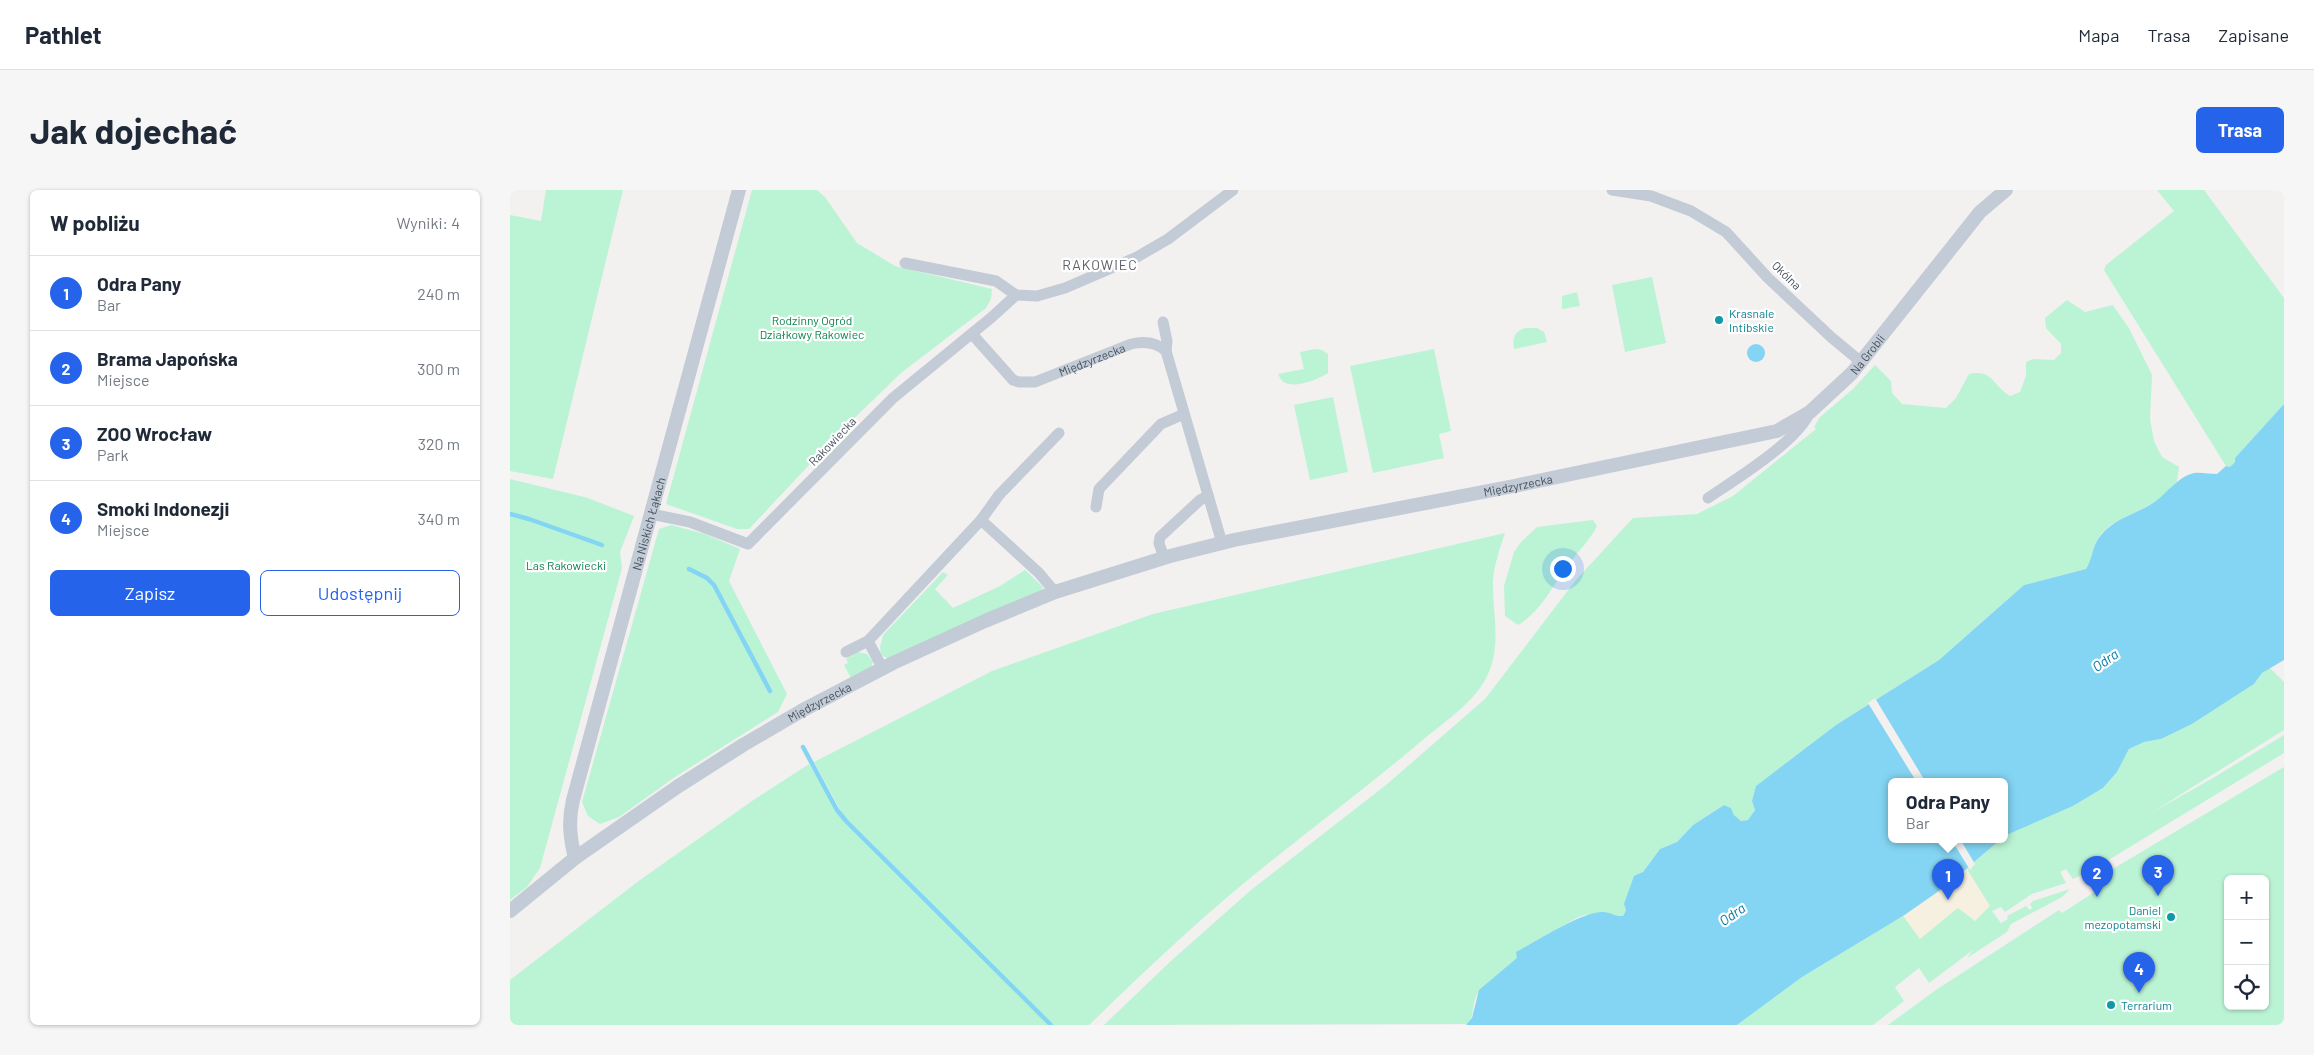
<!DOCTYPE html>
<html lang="pl">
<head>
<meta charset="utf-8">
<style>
  :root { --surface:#fff; --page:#f6f6f7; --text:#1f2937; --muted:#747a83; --line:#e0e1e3; --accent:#2563eb }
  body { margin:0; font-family:Barlow,sans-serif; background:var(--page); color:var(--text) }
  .controls { position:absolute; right:15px; bottom:15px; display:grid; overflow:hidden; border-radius:8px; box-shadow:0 1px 4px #0004 }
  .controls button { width:45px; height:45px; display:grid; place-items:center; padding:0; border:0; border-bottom:1px solid var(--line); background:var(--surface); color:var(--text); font:25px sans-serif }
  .you { position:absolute; left:1052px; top:378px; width:18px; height:18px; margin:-12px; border:4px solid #fff; border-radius:50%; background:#1a73e8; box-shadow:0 0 0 8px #1a73e833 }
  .badge { display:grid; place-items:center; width:32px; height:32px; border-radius:50%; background:var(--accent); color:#fff; font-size:16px; font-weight:700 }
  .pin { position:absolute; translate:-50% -41px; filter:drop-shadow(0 1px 2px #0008) }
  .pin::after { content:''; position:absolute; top:26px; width:18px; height:15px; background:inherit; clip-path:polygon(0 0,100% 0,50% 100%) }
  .popup { position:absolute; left:1378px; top:588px; width:120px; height:65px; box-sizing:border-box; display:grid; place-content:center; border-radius:8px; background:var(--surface); filter:drop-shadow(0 1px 4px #0005); font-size:16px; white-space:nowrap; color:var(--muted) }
  .popup b { font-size:19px; color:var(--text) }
  .popup::after { content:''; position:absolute; left:50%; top:100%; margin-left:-10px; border:10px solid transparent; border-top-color:var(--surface) }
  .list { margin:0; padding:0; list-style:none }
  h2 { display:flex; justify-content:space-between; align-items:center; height:65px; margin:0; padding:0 20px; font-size:21px }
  h2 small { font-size:16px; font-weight:400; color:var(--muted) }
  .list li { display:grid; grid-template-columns:32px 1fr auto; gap:15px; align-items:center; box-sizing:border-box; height:75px; padding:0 20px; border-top:1px solid var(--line) }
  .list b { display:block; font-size:19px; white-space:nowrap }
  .list p { margin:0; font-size:16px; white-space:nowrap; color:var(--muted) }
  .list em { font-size:16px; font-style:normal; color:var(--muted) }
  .actions { display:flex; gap:10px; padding:15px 20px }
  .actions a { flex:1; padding:11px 0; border:1px solid var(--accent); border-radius:8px; text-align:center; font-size:18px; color:var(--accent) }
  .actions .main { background:var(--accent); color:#fff }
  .icon { flex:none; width:28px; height:28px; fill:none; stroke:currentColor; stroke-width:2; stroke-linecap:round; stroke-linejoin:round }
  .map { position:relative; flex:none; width:1774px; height:835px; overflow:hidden; border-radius:8px }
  header { display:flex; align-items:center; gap:30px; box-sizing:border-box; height:70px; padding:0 25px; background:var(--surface); border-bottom:1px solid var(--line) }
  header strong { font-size:24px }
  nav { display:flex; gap:28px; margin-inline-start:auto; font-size:18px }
  .intro { display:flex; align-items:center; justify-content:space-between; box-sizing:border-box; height:120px; padding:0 30px }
  h1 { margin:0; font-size:35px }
  .button { padding:12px 22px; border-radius:8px; background:var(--accent); color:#fff; font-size:18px; font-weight:700 }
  main { display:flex; gap:30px; padding:0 30px }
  aside { flex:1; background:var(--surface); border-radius:8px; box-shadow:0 1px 4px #0004 }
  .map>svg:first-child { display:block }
</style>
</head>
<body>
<header>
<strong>Pathlet</strong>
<nav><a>Mapa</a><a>Trasa</a><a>Zapisane</a></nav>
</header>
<div class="intro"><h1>Jak dojechać</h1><a class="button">Trasa</a></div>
<main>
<aside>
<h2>W pobliżu<small>Wyniki: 4</small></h2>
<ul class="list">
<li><span class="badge">1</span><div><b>Odra Pany</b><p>Bar</p></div><em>240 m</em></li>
<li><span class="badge">2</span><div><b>Brama Japońska</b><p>Miejsce</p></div><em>300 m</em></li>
<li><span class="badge">3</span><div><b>ZOO Wrocław</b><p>Park</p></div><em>320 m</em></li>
<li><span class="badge">4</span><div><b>Smoki Indonezji</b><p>Miejsce</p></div><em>340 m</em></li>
</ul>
<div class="actions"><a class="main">Zapisz</a><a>Udostępnij</a></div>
</aside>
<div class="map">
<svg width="1774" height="835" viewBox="0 0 1774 835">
  <rect width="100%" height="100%" fill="#f3f0f0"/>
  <g fill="#bbf3d5" fill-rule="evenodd">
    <polygon points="36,0 113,0 43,289 0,281 0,25 31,31"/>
    <polygon points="242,0 307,0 315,7 347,53 385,76 482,99 481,109 476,118 391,183 331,241 239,339 227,339 156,314"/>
    <polygon points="1647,0 1694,0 1774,108 1774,214 1725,268 1725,272 1720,277 1716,276 1594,80 1596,75 1664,21"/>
    <polygon points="1142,87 1156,153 1115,162 1102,95"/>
    <polygon points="1067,102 1070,116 1052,119 1052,106"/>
    <path d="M1557,110l18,12 28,-7 17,25 22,45 -2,44 4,22 8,16 17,10 -2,15c-7,7 -15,15 -23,20 -18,12 -39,16 -53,32 -9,11 -8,24 -15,35l-62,16 -85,75 -103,65 -79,61 -5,15 3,9 -7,10 -7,1 -7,-6 -3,-7 -7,-3 -31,20 -16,17 -17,7 -17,23 -20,44c-12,2 -26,-2 -38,-1 -16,2 -98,65 -108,80 -5,8 -3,20 -8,29l-365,1 68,-65 79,-70 135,-105 99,-86 91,-119 57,-62 64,-4 36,-18 83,-67 -2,-2 6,-10 33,-28 22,-24 16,16 1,12 10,11 44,4 10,-10 13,-24c24,-5 23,11 41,22l10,-4 6,-16v-14l7,-3 21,1 7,-7v-9l-15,-16 -1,-10z"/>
    <path d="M1015,138h12l7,4 3,10 -33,7c-2,-12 1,-17 11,-21z"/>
    <path d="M805,159l7,1 6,4v19c-9,6 -31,15 -42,10 -4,-1 -6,-5 -8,-9l26,-5 -4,-17z"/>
    <polygon points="924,159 941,241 929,244 934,268 863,283 840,176"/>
    <polygon points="823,207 838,282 800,290 784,215"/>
    <polygon points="0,289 78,308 124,326 110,362 112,378 30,678 17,697 0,710"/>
    <path d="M1083,330l4,6c-7,14 -16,22 -25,34 -18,22 -29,50 -54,65l-13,-9 -1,-30 10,-34 7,-10 16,-15z"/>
    <polygon points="161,335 195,344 230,359 219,391 277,504 268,522 165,587 109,627 90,634 78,626 72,612 149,339"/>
    <path d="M995,343c-5,15 -11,32 -12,48 -1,32 9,63 -5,93 -12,27 -41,46 -63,64 -49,42 -100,80 -150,120 -66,52 -126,109 -186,167h-35l-211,-210 -29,-53 178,-91 161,-57z"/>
    <polygon points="515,380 533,397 532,401 379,469 371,465 370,457 373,445 433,382 438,385 425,399 443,418 490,396"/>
    <polygon points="348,462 357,464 363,472 361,478 341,488 334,475 338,473 336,469"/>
    <polygon points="1760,478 1774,492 1774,540 1641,623 1703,588 1774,545 1774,563 1582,680 1563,689 1556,679 1550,682 1556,693 1522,704 1495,722 1491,717 1482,721 1491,733 1498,729 1497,726 1516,716 1520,720 1522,718 1520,714 1523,711 1560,699 1552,707 1501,734 1497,742 1457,768 1463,760 1419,793 1409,778 1385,797 1394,811 1363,835 1227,835 1292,787 1393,726 1436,696 1491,649 1494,649 1497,644 1563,616 1593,598 1607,582 1619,559 1634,552 1651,549 1682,534 1744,494 1752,483"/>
    <polygon points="299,574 332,629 538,835 0,835 0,790 130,690 242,611"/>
    <path d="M1774,577v258h-396l48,-35 123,-80 3,3 45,-29 -6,-8zM1718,689h37v127h-37z"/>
  </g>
  <polygon fill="#f5f0e0" points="1457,679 1480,716 1465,731 1448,718 1410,749 1393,726 1436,696"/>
  <g fill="#84d5f4">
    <circle cx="1246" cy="163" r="9"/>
    <path d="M1774,214v256l-22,13 -8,11 -62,40 -31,15 -17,3 -15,7 -12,23 -14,16 -30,18 -69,30v-55h-112v58h109l-55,47 -43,30 -101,61 -65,48h-271l6,-7 7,-28 38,-32 -1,-6c21,-11 64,-39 85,-40 9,-1 13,5 22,4l3,-6 -2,-6 10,-28 9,-4 17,-23 17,-7 16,-17 31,-20 7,3 3,7 7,6 7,-1 7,-10 -3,-9 4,-15 80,-61 103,-65 85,-75 62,-16c7,-11 6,-24 15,-34 14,-17 35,-21 52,-32 14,-9 24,-26 41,-30 6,-1 16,1 23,1l9,-8 4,1 5,-5v-4z"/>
  </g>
  <g fill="#f3f0f0">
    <polygon points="1365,508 1415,591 1406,591 1358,513"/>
    <polygon points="1441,649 1450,649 1465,674 1460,680"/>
  </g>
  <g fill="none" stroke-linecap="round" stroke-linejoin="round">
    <g stroke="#84d5f4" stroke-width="4.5">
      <polyline points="0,324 19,329 92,355"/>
      <polyline points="179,379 197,388 204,395 260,501"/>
      <polyline points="293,557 327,620 336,631 541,835"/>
    </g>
    <g stroke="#c2cbd6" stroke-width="11">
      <polyline points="1102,0 1141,6 1181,21 1216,42 1258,88 1321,147 1351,172"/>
      <polyline points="395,73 486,91 506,105 527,106 555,98 627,67 658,49 723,0"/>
      <polyline points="653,132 657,151 656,161"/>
      <path id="s1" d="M462,144l41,46 6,2h16l96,-38c13,-3 25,-2 35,7l56,192"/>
      <path d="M1198,308c28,-19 89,-56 102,-86"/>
      <polyline points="586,317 589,299 651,234 674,224"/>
      <polyline points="141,324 180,332 238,354 383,208 482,127 506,105"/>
      <polyline points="471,330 529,383 545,402"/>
      <polyline points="654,368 649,353 650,347 690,310 698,306"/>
      <polyline points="336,462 358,451"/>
      <polyline points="373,479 358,451 471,330 489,305 549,243"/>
    </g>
    <g stroke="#c2cbd6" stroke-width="14">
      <path id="s2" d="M65,668c-5,-20 -7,-37 -2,-58l166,-610"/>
      <path id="s3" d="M0,721l65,-53 102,-71 66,-42 60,-35 90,-47 92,-42 70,-29 115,-36 64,-16 280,-54 263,-55 33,-19 42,-39 128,-161 26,-22"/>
    </g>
  </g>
  <g fill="#0f9aa8" stroke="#fff" stroke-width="2">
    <circle cx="1209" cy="130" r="5"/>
    <circle cx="1661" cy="727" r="5"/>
    <circle cx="1601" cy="815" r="5"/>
  </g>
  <g text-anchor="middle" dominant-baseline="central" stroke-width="4.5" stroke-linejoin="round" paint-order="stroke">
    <g font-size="12" fill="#46525f" stroke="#fff">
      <text transform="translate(1277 85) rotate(44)">Okólna</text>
      <text stroke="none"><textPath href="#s3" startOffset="1494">Na Grobli</textPath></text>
      <text stroke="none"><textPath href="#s1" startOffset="145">Międzyrzecka</textPath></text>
      <text transform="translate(322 251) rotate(-46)">Rakowiecka</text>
      <text stroke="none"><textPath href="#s3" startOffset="1110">Międzyrzecka</textPath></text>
      <text stroke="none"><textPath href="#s2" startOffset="345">Na Niskich Łąkach</textPath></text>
      <text stroke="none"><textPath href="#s3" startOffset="374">Międzyrzecka</textPath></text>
    </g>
    <g font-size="12" fill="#0d838f" stroke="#fff" text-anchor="start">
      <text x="1219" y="123">Krasnale<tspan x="1219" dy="14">Intibskie</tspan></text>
      <text x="1651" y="720" text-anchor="end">Daniel<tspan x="1651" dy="14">mezopotamski</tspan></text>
      <text x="1611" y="815">Terrarium</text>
    </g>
    <g font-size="12" fill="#0f8351" stroke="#fff">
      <text x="302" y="130">Rodzinny Ogród<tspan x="302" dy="14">Działkowy Rakowiec</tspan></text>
      <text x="56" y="375">Las Rakowiecki</text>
    </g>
    <g font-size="14" letter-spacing="1" fill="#5c6066" stroke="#fff">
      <text x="590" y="74">RAKOWIEC</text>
    </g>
    <g font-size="14" font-style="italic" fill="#0279a8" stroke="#fff">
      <text transform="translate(1595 470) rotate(-34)">Odra</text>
      <text transform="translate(1222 724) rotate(-34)">Odra</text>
    </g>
  </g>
</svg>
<div class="controls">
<button>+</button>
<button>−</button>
<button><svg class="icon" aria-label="locate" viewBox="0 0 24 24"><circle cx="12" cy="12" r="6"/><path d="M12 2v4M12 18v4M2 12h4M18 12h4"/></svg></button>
</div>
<div class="you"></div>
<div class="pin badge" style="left:1438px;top:710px">1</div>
<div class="popup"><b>Odra Pany</b>Bar</div>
<div class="pin badge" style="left:1587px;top:707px">2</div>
<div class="pin badge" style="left:1648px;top:706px">3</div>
<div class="pin badge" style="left:1629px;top:803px">4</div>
</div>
</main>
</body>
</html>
